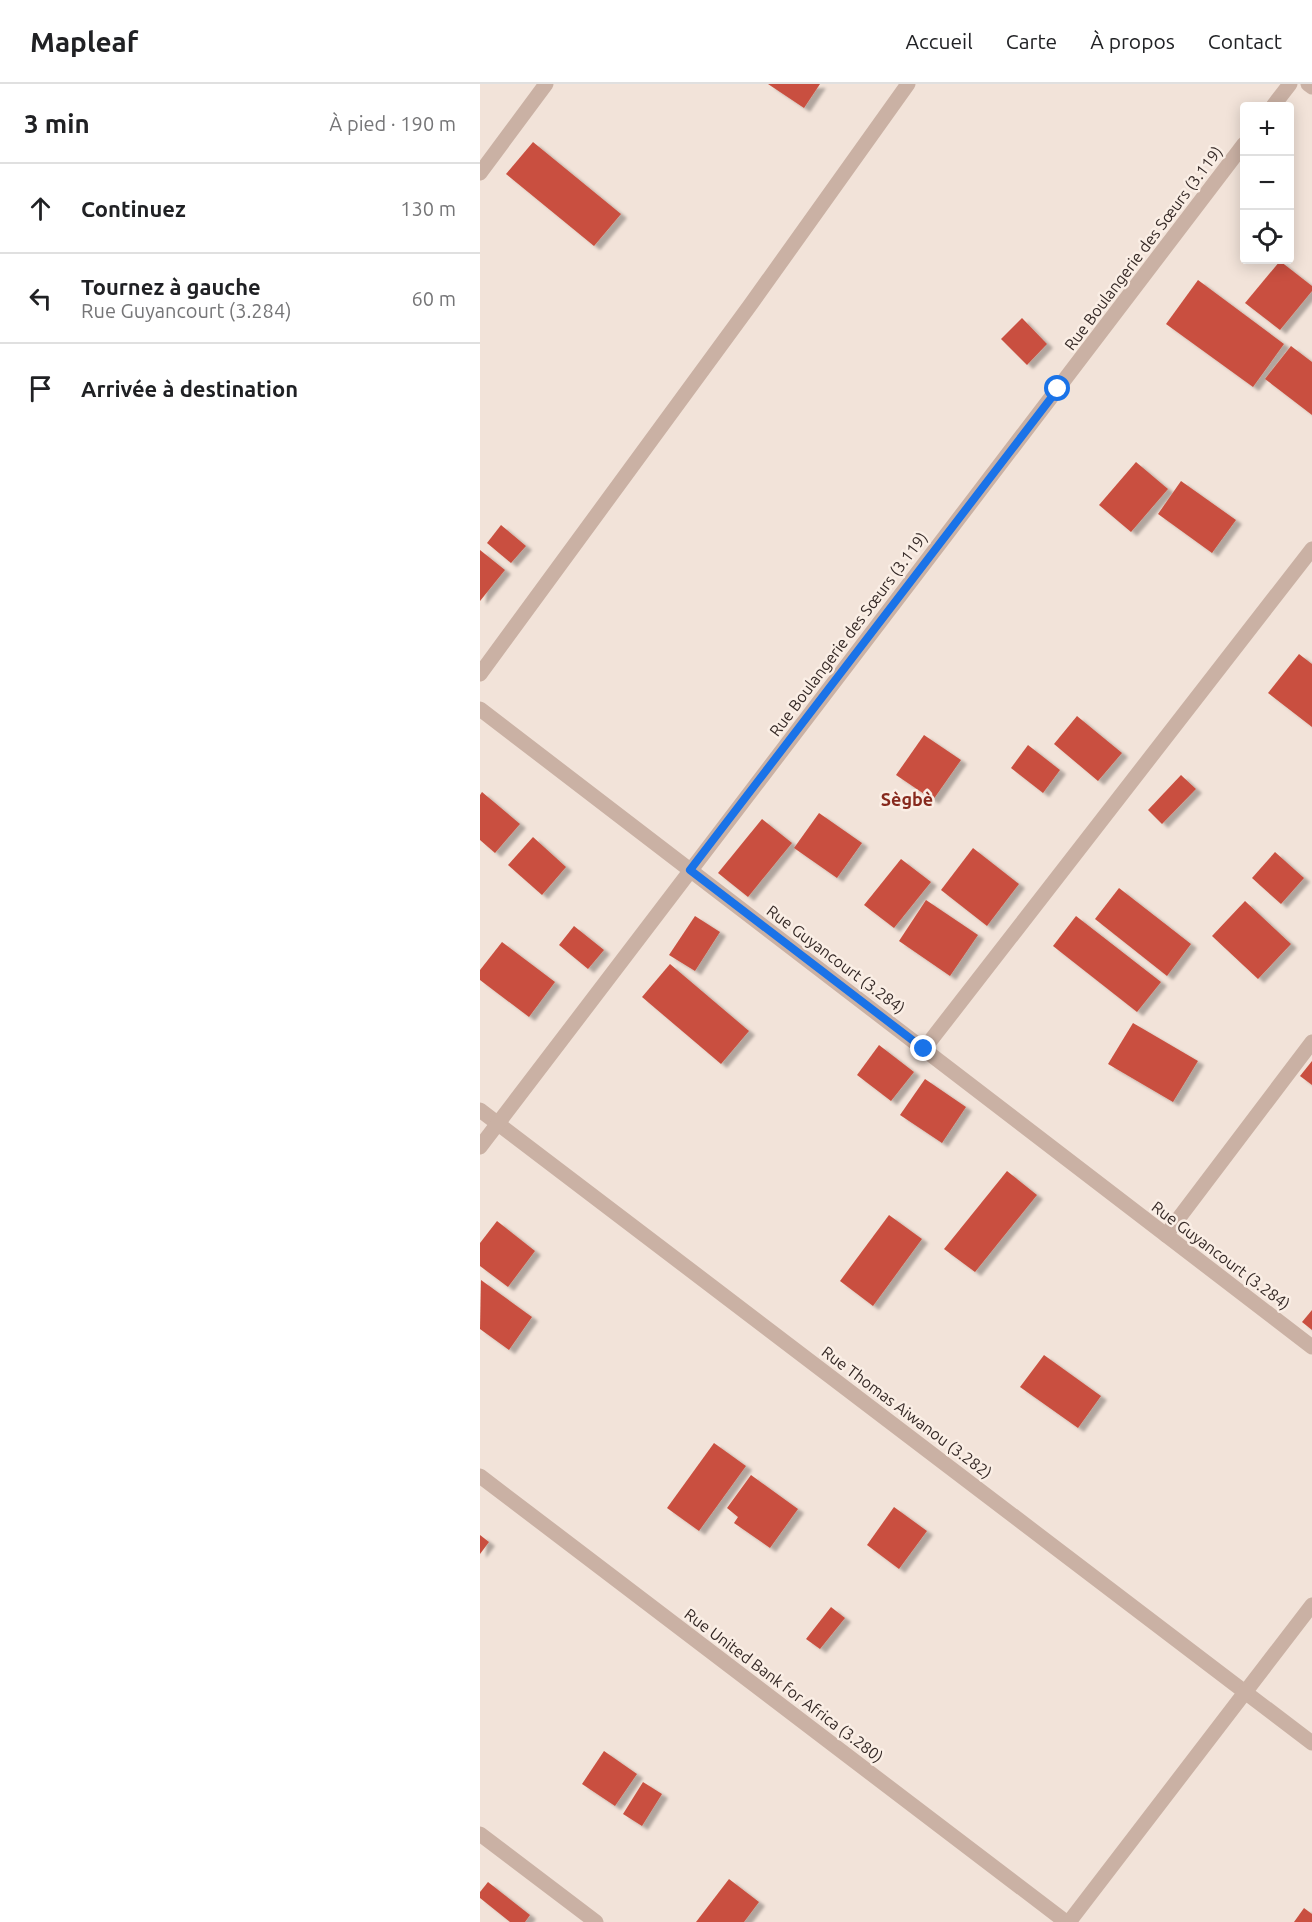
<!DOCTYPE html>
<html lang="fr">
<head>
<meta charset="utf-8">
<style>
  :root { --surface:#fff; --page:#f2f2f2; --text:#202124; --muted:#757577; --line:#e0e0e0 }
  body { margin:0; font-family:Ubuntu,sans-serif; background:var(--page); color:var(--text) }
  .controls { position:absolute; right:18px; top:18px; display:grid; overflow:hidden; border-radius:6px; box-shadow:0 3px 15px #0003 }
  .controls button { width:54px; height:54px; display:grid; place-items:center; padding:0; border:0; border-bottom:2px solid var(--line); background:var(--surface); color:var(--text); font:30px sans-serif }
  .stop { position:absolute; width:18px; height:18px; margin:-14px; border:4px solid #1a73e8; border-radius:50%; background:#fff }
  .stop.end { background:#1a73e8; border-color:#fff; box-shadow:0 2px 6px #0008 }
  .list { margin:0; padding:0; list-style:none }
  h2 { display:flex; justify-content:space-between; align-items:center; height:78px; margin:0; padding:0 24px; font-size:26px }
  h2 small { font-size:20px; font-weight:400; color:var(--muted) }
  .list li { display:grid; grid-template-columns:39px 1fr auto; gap:18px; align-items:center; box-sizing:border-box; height:90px; padding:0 24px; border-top:2px solid var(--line) }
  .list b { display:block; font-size:22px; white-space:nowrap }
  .list p { margin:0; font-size:20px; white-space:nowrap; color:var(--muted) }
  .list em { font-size:20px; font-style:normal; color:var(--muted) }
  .icon { flex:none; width:33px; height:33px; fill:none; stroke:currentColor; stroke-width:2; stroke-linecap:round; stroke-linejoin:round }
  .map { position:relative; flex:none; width:832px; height:1838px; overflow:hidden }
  header { display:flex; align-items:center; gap:36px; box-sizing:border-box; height:84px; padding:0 30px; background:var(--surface); border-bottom:2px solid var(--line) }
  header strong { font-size:28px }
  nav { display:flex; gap:33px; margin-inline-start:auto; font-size:21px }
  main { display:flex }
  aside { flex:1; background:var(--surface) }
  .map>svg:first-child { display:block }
</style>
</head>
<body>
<header>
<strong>Mapleaf</strong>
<nav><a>Accueil</a><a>Carte</a><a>À propos</a><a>Contact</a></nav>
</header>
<main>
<aside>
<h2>3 min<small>À pied · 190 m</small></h2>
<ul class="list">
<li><svg class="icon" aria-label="ahead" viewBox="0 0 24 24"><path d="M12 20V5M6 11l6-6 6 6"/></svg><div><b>Continuez</b></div><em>130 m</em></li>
<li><svg class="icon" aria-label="left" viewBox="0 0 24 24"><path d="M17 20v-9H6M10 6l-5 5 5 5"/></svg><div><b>Tournez à gauche</b><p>Rue Guyancourt (3.284)</p></div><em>60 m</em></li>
<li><svg class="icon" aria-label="arrive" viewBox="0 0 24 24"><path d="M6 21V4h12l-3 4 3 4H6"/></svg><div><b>Arrivée à destination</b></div></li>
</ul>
</aside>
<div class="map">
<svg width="832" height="1838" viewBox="0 0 832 1838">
  <defs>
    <filter id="shadow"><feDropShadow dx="6" dy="4" stdDeviation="1.5" flood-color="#0004"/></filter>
  </defs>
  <rect width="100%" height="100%" fill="#f2e3d9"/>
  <g fill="#c9503f" filter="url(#shadow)">
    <polygon points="288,0 340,0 324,24"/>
    <polygon points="53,58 141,130 114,162 26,90"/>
    <polygon points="800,177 832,202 832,207 800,246 765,219"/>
    <polygon points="718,196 804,260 773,303 686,240"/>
    <polygon points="542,234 567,260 547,281 521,255"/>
    <polygon points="811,262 832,278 832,331 785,295"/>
    <polygon points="656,378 688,405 651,448 619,421"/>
    <polygon points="701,397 756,436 732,469 678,430"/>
    <polygon points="21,441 46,462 31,479 7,459"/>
    <polygon points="0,466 25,486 0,517"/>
    <polygon points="819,570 832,580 832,643 788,609"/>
    <polygon points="597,632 642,669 618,697 574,660"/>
    <polygon points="444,651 481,676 453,716 416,691"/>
    <polygon points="548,661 580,686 563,709 531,684"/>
    <polygon points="701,691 716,705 682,740 668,726"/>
    <polygon points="2,708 40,740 15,769 0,756 0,711"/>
    <polygon points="339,729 382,759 357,794 314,764"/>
    <polygon points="282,735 312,759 268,813 238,789"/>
    <polygon points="53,753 86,783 62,811 28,781"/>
    <polygon points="493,764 539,800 507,842 461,806"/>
    <polygon points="795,768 824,794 801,820 772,794"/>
    <polygon points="421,775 451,798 414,844 384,821"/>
    <polygon points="639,804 711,860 687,892 615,835"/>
    <polygon points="446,816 498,851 470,892 419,857"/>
    <polygon points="765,817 811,860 778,895 732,852"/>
    <polygon points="215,832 240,848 215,887 189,871"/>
    <polygon points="596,832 681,898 657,928 573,862"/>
    <polygon points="94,842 124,866 108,885 79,861"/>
    <polygon points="22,858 75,898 49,933 0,896 0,886"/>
    <polygon points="190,880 269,947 241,980 162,913"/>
    <polygon points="653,939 718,977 693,1018 628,980"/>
    <polygon points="399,961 434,988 411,1017 377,991"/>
    <polygon points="832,977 832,1001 820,992"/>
    <polygon points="445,995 486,1023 462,1059 420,1031"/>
    <polygon points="527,1087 557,1111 495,1188 464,1165"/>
    <polygon points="409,1131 442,1155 393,1222 360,1197"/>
    <polygon points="17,1137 55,1167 28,1203 0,1182 0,1159"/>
    <polygon points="1,1196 52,1233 29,1266 0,1245"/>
    <polygon points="832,1226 832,1246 822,1238"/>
    <polygon points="564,1271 621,1312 598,1344 540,1303"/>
    <polygon points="234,1359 266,1382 219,1447 187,1424"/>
    <polygon points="271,1391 318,1425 290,1464 254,1439 258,1433 247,1424"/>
    <polygon points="414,1423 447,1447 419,1485 387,1461"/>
    <polygon points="0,1451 9,1458 0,1470"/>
    <polygon points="351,1523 365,1534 340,1565 326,1555"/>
    <polygon points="124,1667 157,1690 135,1722 102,1700"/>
    <polygon points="163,1698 182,1710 162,1742 143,1730"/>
    <polygon points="249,1795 279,1818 264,1838 216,1838"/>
    <polygon points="8,1798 50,1831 45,1838 30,1838 0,1814 0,1808"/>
    <polygon points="824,1824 832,1830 832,1838 814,1838"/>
  </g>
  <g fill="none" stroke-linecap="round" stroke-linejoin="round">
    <g stroke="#cab1a4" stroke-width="15">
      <polyline points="828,0 832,3"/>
      <polyline points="793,22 810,0"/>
      <polyline points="0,89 66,0"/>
      <polyline points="0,590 271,220 428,0"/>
      <polyline points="0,625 832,1263"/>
      <polyline points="444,965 832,465"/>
      <polyline points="0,1026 832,1659"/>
      <polyline points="0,1063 764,60"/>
      <polyline points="686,1151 832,958"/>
      <polyline points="0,1392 586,1838"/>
      <polyline points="0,1750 116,1838"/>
      <polyline points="589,1838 832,1521"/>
    </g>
  </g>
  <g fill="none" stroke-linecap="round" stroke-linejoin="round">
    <polyline stroke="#1a73e8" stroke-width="8" points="444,965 210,786 578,305"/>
  </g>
  <g text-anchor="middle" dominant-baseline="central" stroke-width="5" stroke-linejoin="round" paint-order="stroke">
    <g font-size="16" fill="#352926" stroke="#faeee5">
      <text transform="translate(663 164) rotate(-53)">Rue Boulangerie des Sœurs (3.119)</text>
      <text transform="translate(368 550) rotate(-53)">Rue Boulangerie des Sœurs (3.119)</text>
      <text transform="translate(356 875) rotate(37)">Rue Guyancourt (3.284)</text>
      <text transform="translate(741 1171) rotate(37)">Rue Guyancourt (3.284)</text>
      <text transform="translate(427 1328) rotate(37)">Rue Thomas Aiwanou (3.282)</text>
      <text transform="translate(304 1601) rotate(37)">Rue United Bank for Africa (3.280)</text>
    </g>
    <g font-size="18" font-weight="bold" fill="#87291d" stroke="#faeee5">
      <text x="427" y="715">Sègbè</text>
    </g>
  </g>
</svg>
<div class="controls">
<button>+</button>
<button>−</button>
<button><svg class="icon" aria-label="locate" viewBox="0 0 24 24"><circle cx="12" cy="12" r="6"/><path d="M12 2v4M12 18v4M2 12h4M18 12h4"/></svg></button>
</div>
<div class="stop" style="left:578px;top:305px"></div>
<div class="stop end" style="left:444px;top:965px"></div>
</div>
</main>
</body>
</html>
